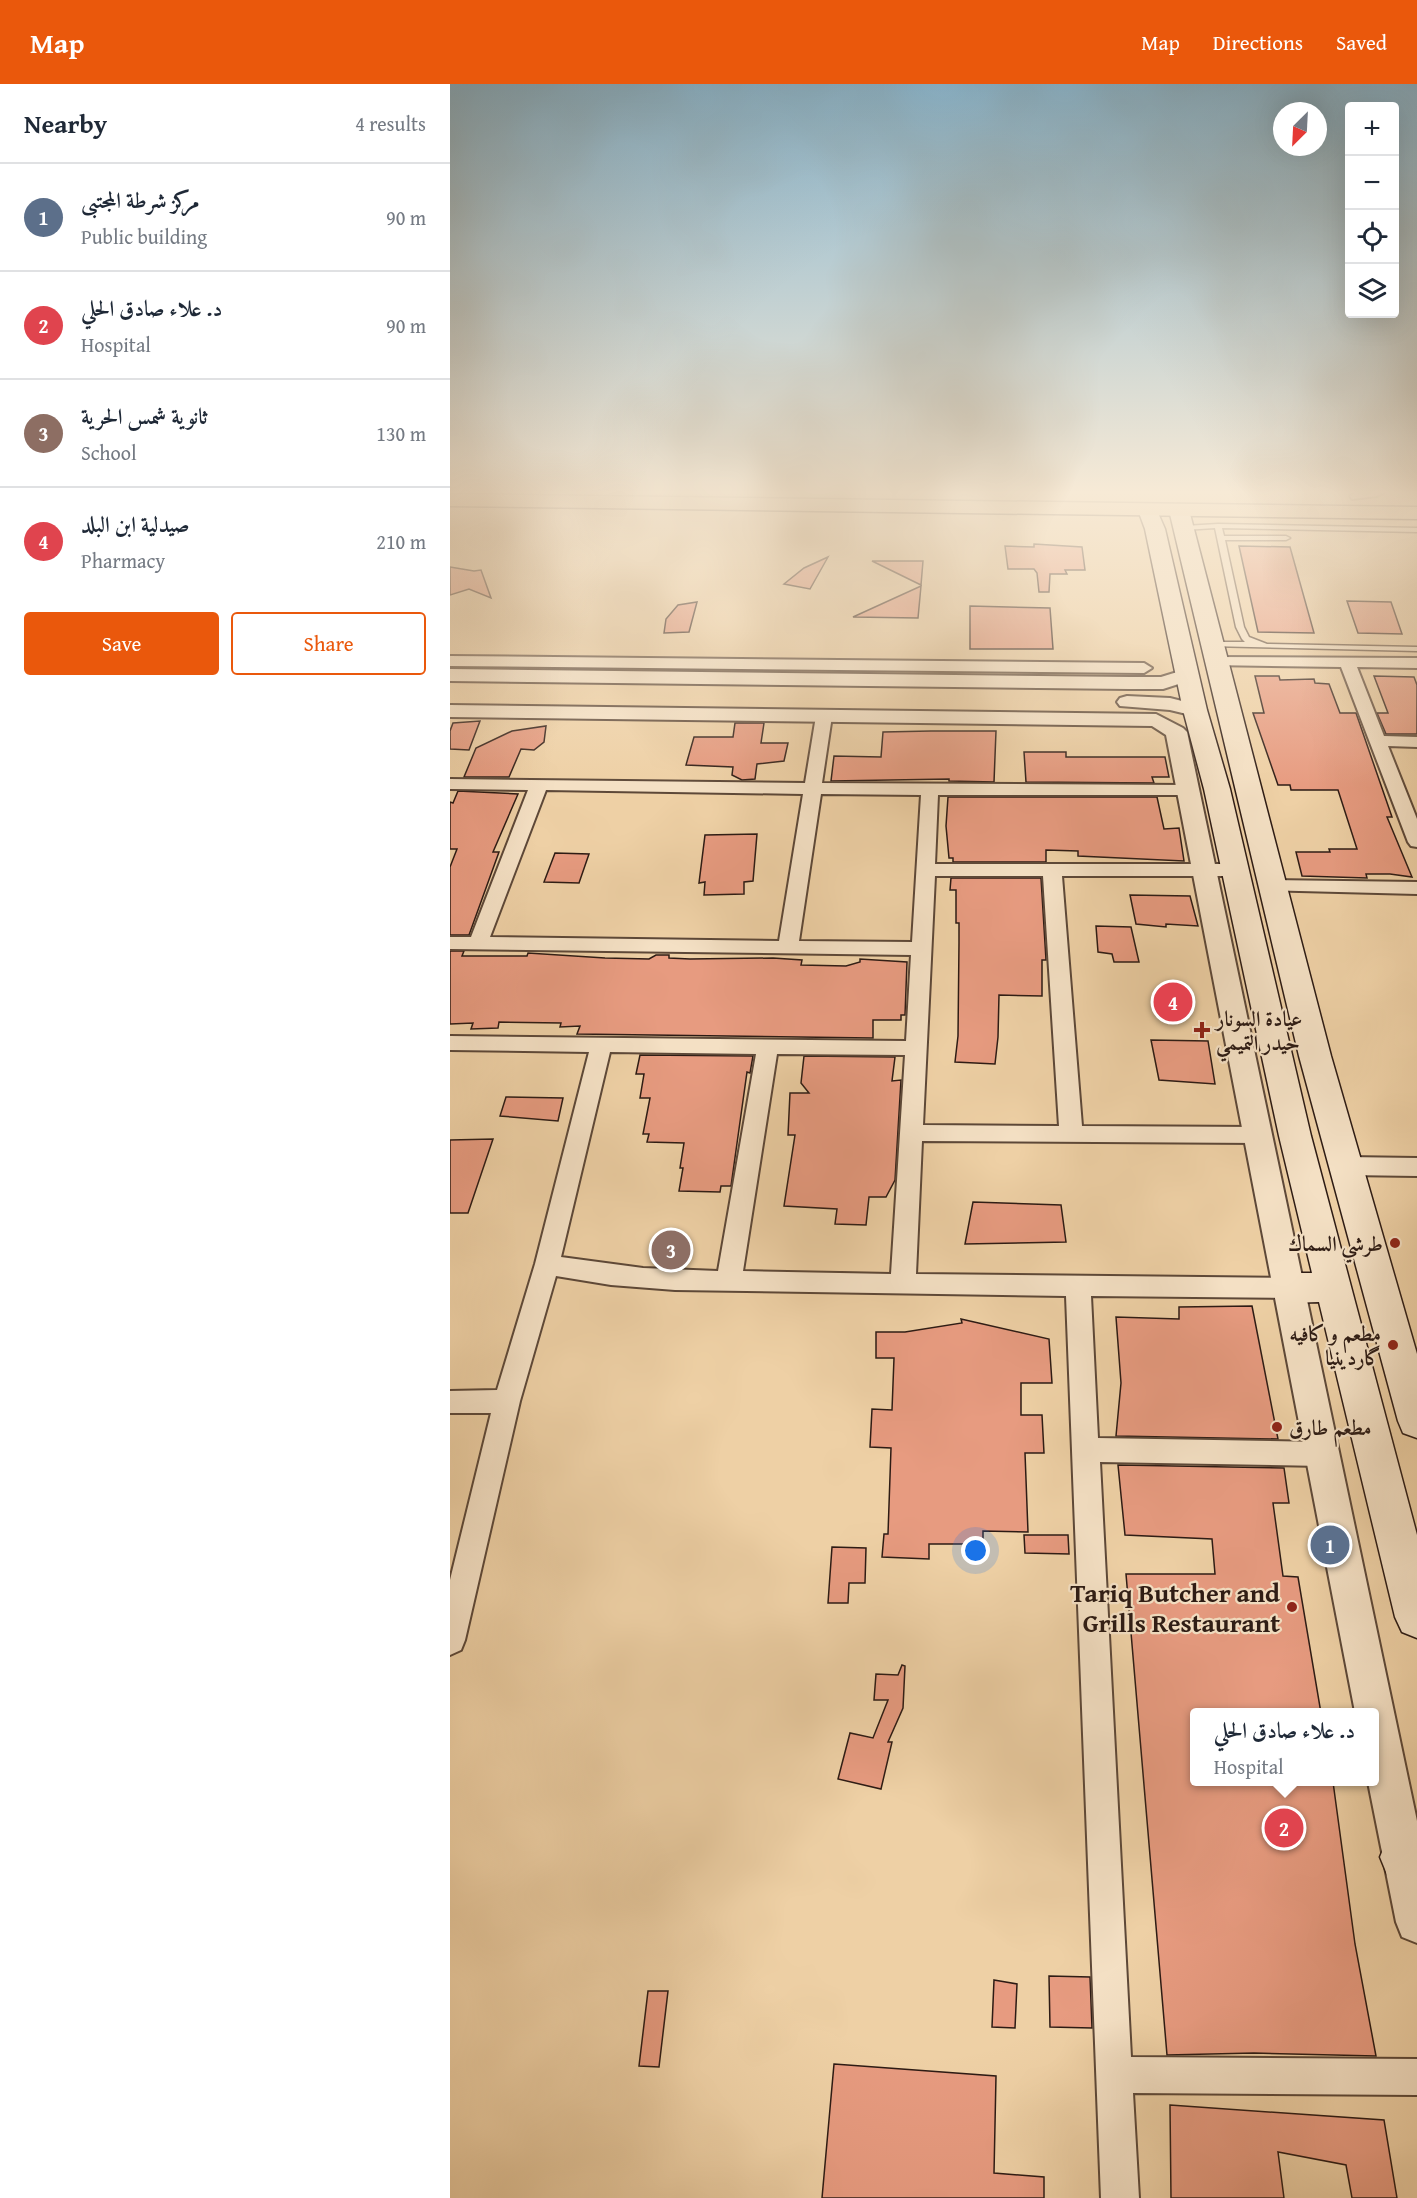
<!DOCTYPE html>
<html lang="en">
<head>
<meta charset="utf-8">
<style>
  :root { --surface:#fff; --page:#f2f2f3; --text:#1f2937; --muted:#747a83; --line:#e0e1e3; --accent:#ea580c }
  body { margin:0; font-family:"Gentium Book Plus",Amiri,serif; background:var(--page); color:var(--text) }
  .controls { position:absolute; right:18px; top:18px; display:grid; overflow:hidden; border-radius:6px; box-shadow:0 6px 24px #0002 }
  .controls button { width:54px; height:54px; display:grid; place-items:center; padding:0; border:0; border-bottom:2px solid var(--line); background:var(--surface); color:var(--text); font:30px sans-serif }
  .compass { position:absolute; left:823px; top:18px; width:54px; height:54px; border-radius:50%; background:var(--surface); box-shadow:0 6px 24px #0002; rotate:204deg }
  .you { position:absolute; left:526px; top:1467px; width:21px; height:21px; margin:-15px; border:4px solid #fff; border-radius:50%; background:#1a73e8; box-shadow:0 0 0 9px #1a73e833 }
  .badge { display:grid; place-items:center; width:39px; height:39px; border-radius:50%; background:var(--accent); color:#fff; font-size:20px; font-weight:700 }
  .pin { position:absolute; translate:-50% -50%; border:3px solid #fff; box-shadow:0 2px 6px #0006 }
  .popup { position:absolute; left:740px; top:1624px; width:189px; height:78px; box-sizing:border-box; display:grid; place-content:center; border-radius:6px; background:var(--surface); filter:drop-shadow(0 2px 4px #0005); font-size:20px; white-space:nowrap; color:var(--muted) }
  .popup b { font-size:22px; color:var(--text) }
  .popup::after { content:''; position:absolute; left:50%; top:100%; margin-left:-12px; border:12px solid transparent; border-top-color:var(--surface) }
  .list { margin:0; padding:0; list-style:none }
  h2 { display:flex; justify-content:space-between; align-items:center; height:78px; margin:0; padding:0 24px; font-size:26px }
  h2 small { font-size:20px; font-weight:400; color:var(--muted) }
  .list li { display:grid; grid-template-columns:39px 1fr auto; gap:18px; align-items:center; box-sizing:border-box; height:108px; padding:0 24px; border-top:2px solid var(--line) }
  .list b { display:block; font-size:22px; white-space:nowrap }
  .list p { margin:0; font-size:20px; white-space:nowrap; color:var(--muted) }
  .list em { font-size:20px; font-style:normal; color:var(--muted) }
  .actions { display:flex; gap:12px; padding:18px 24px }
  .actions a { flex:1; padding:14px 0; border:2px solid var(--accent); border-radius:6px; text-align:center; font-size:21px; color:var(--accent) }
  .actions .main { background:var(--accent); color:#fff }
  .icon { flex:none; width:33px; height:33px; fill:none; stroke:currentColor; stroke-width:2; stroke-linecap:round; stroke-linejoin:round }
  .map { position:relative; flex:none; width:967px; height:2114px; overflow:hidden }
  header { display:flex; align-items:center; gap:36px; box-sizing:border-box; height:84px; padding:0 30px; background:var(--accent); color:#fff }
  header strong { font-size:28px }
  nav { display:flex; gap:33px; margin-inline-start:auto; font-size:21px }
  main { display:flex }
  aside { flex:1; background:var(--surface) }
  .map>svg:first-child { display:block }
</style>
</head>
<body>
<header>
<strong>Map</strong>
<nav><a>Map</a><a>Directions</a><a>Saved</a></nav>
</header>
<main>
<aside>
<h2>Nearby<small>4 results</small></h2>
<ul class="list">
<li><span class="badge" style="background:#5c6f8a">1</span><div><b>مركز شرطة المجتبى</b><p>Public building</p></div><em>90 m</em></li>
<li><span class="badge" style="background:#e0444e">2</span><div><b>د. علاء صادق الحلي</b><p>Hospital</p></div><em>90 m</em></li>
<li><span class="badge" style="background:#8d6e63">3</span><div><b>ثانوية شمس الحرية</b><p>School</p></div><em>130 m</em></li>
<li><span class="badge" style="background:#e0444e">4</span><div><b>صيدلية ابن البلد</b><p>Pharmacy</p></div><em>210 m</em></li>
</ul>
<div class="actions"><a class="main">Save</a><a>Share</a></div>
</aside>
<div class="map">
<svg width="967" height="2114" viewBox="0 0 967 2114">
  <rect width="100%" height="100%" fill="#eed0a5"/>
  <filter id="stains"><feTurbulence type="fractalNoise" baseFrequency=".00333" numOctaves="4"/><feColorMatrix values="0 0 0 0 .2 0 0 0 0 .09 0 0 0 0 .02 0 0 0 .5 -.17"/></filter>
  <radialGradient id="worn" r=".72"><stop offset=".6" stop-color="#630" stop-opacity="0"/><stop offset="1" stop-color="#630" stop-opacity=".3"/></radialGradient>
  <g fill="#e79b80" stroke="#2d1b14" stroke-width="1.5">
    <polygon points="584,460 632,463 635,486 615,486 617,490 600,490 599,508 589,508 587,489 584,485 558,485 555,462 584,463"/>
    <polygon points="789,462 840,463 864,549 808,548"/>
    <polygon points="378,473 360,505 334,500 354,484"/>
    <polygon points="422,477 473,477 471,501"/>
    <polygon points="0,483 24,487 31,486 41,514 19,505 0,511"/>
    <polygon points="471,502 468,534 403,533"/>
    <polygon points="897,517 941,518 952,550 908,549"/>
    <polygon points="247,518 239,548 214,549 216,535 228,521"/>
    <polygon points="520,522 600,524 603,565 520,565"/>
    <polygon points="805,592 829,592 830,596 864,595 865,599 879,600 890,629 906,629 942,733 937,733 962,793 940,790 916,790 917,794 852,792 846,768 880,768 879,765 907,765 888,706 841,706 840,701 828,701 803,629 814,629"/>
    <polygon points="924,592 964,593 967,601 967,650 936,650 927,629 938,629"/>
    <polygon points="30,637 19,666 0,665 0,647 3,639"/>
    <polygon points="285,639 314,639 311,659 338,659 334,677 307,680 305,695 292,696 282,691 283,683 236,681 244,653 283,653"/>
    <polygon points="96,642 94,658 84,666 71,665 59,693 14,693 26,664 62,647"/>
    <polygon points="481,647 546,647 544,698 499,697 499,695 381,697 384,672 431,673 433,648"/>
    <polygon points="574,668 616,668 616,673 715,673 719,693 702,693 704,699 576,698"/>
    <polygon points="8,707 68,710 43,768 49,768 19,851 0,851 0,783 7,765 0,765 0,718 3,719"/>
    <polygon points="498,713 707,713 714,745 729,744 734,777 628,772 628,767 596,766 596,778 503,778 503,774 499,774 496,742"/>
    <polygon points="307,750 303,797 294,798 294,810 254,811 255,798 249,799 255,751"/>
    <polygon points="105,769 139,770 129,799 94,798"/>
    <polygon points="501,794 591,794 596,876 592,876 592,912 549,911 548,953 545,980 505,978 508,952 509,859 509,839 506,839 506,806 500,806"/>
    <polygon points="680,811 740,812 748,842 716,840 716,843 686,840"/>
    <polygon points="646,842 681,843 689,878 664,878 662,870 648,868"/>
    <polygon points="0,867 14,867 12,872 77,872 78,869 155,874 199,875 206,871 219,871 219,874 240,875 323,874 352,876 351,881 396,882 410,878 410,875 457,878 455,931 451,931 451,936 423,936 423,954 127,950 130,942 110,943 111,939 49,938 48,944 21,945 23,939 0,940"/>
    <polygon points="701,956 758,957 765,1000 709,996"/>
    <polygon points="190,971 303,972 300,989 297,988 281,1102 271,1102 270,1108 229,1107 233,1084 230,1084 234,1059 197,1058 199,1050 193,1050 200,1014 190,1014 194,990 186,990"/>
    <polygon points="354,972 445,973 442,997 451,996 445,1096 436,1113 419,1113 416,1141 385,1140 387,1125 334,1122 345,1051 338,1051 340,1009 359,1009 351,999"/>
    <polygon points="56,1013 113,1014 108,1037 50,1032"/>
    <polygon points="43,1055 18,1129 0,1129 0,1056"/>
    <polygon points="523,1118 611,1121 616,1158 515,1160"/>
    <polygon points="802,1222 828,1355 666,1352 671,1299 666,1233 729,1235 729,1223"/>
    <polygon points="511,1235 599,1255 602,1299 571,1299 571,1331 592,1331 594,1369 575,1369 578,1448 533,1447 533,1460 479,1460 479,1475 432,1473 434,1450 438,1450 441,1364 420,1363 422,1325 442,1326 444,1274 426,1274 426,1248 455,1248 512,1239"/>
    <polygon points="668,1381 834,1384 839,1419 823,1419 833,1492 848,1493 871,1629 744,1629 744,1698 883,1698 905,1860 926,1972 804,1969 717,1971 676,1490 765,1490 762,1455 675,1451"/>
    <polygon points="574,1451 618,1451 619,1470 575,1469"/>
    <polygon points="382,1463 416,1464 415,1499 399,1499 398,1519 378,1519"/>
    <polygon points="452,1581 455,1582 453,1624 438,1658 442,1658 431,1705 388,1695 400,1649 423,1654 438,1616 424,1616 426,1590 448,1591"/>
    <polygon points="599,1892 640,1893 642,1944 600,1943"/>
    <polygon points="544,1896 567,1900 565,1944 542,1943"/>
    <polygon points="198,1907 218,1907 209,1983 189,1982"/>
    <polygon points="384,1980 546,1992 544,2089 594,2093 594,2114 372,2114"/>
    <polygon points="720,2021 934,2036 947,2114 902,2114 896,2081 828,2068 834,2114 721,2114"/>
  </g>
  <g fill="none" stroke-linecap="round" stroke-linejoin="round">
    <defs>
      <polygon id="service" points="768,440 967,444 967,448 772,444 774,452 836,452 840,454 836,456 775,456 794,543 799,553 817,560 967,563 967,567 759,562 759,558 795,558 792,555 786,543 765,444 734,446 730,444 734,442"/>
      <g id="minor">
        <polygon points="907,408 934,408 927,412 902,415 900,412"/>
        <polygon points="0,572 694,579 702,584 694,589 0,582"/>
        <polygon points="766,573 967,574 967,584 907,583 934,652 967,653 967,663 938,662 967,735 967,763 961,762 958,758 891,583 760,581 758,578"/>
        <path d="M374,627l8,5 -10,67 366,2 6,1 3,4 -3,4 -6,1h-250l-3,69h299l7,2 2,4 -2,4 -7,2h-172l20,250 176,1 8,2 3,6 -3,6 -8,2 -336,-2 -6,133 373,4 9,3 3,7 -3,7 -9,3 -198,-2 7,142 224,4 10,3 4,9 -4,9 -10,3 -222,-4 31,595 286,2v36l-284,-2 6,105h-38l-35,-902 -391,-6 -64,-5 -55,-9 -36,125 -55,239 -4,10 -11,5v-75l41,-167h-41v-22l47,-1 38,-126 54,-212 -139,-2v-14l456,5 5,-86 -461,-6v-12h21l57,-147 -78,-1v-10l355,4 11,-67zM96,706l257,4 -24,147 -289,-4zM371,710l100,1 -9,147 -113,-1zM485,792h108l16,250 -136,-1zM160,968l146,2 -38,217 -75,-3 -82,-11zM327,970l128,1 -14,219 -148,-3z"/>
        <polygon points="821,796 967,798 967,810 814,806 812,802 814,798"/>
        <polygon points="897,1073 967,1074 967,1092 897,1091 889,1088 886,1082 889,1076"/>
      </g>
      <g id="tertiary">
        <polygon points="0,585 679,593 711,593 737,585 744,587 747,591 744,595 713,605 679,605 0,597"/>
        <polygon points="677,612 720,614 752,622 755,626 752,630 745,632 720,626 670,622 667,618 670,614"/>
        <polygon points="0,621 706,630 733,644 737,648 967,1737 967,1859 952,1853 946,1838 918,1698 924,1698 924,1628 905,1628 716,651 702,642 0,633"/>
      </g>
      <g id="secondary">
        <polygon points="698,420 705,422 715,445 757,626 780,705 861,1052 967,1451 967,1554 952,1548 945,1533 869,1218 839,1219 826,1214 821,1204 826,1194 839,1189 862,1189 829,1052 754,705 733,626 695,445 688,426 691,422"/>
        <polygon points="729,420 736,422 739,426 881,972 967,1270 967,1354 953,1349 948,1337 849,972 719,426 722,422"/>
        <polygon points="954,1749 967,1750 967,1798 954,1797 937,1790 930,1773 937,1756"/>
      </g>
      <polygon id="primary" points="0,410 967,423 967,435 0,422"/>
    </defs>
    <use href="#service" stroke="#5d4838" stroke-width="3"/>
    <use href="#minor" stroke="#5d4838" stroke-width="4"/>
    <use href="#tertiary" stroke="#5d4838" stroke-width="4"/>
    <use href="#secondary" stroke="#2d1b14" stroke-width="3"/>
    <use href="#primary" stroke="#2d1b14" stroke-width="3"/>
    <use href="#service" fill="#f4e0c4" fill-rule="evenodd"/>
    <use href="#minor" fill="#f4e0c4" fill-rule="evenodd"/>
    <use href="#tertiary" fill="#f4e0c4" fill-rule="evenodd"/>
    <use href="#secondary" fill="#f4e0c4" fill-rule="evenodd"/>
    <use href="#primary" fill="#eed0a5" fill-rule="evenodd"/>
  </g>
  <linearGradient id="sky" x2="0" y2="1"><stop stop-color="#88b5ce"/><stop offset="0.58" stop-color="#f7ead6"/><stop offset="1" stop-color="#f7ead6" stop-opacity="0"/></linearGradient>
  <rect width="967" height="704" fill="url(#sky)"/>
  <g fill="#8f2418" stroke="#f4e0c4" stroke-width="2">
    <path d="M749 937h6v6h6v6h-6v6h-6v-6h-6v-6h6z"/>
    <circle cx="945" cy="1159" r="6"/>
    <circle cx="943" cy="1261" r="6"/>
    <circle cx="827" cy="1343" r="6"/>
    <circle cx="842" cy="1523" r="6"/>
  </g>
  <g text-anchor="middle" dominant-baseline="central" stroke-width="4.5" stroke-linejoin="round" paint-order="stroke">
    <g font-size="21" font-weight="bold" fill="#2d1b14" stroke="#f4e0c4" text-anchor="start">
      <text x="766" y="934">عيادة السونار<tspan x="766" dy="24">حيدر التميمي</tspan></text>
      <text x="933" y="1159" text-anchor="end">طرشي السماك</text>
      <text x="931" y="1249" text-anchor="end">مطعم و كافيه<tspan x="931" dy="24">گاردينيا</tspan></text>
      <text x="839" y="1343">مطعم طارق</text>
    </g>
    <g font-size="26" font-weight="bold" fill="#2d1b14" stroke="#f4e0c4" text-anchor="end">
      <text x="830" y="1508">Tariq Butcher and<tspan x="830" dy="30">Grills Restaurant</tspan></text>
    </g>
  </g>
  <rect width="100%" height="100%" filter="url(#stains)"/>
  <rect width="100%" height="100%" fill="url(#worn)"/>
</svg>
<div class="controls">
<button>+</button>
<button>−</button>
<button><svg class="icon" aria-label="locate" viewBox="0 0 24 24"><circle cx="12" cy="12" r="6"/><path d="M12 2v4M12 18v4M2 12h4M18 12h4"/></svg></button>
<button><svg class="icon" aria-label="layers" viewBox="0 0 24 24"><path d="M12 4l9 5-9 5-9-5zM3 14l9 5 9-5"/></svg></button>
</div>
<svg class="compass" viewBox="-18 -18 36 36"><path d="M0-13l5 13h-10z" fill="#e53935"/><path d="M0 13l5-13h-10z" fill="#747a83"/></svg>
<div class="you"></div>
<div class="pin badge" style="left:880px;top:1461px;background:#5c6f8a">1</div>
<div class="pin badge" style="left:834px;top:1744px;background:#e0444e">2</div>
<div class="popup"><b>د. علاء صادق الحلي</b>Hospital</div>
<div class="pin badge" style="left:221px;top:1166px;background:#8d6e63">3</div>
<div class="pin badge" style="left:723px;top:918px;background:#e0444e">4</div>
</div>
</main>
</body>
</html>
